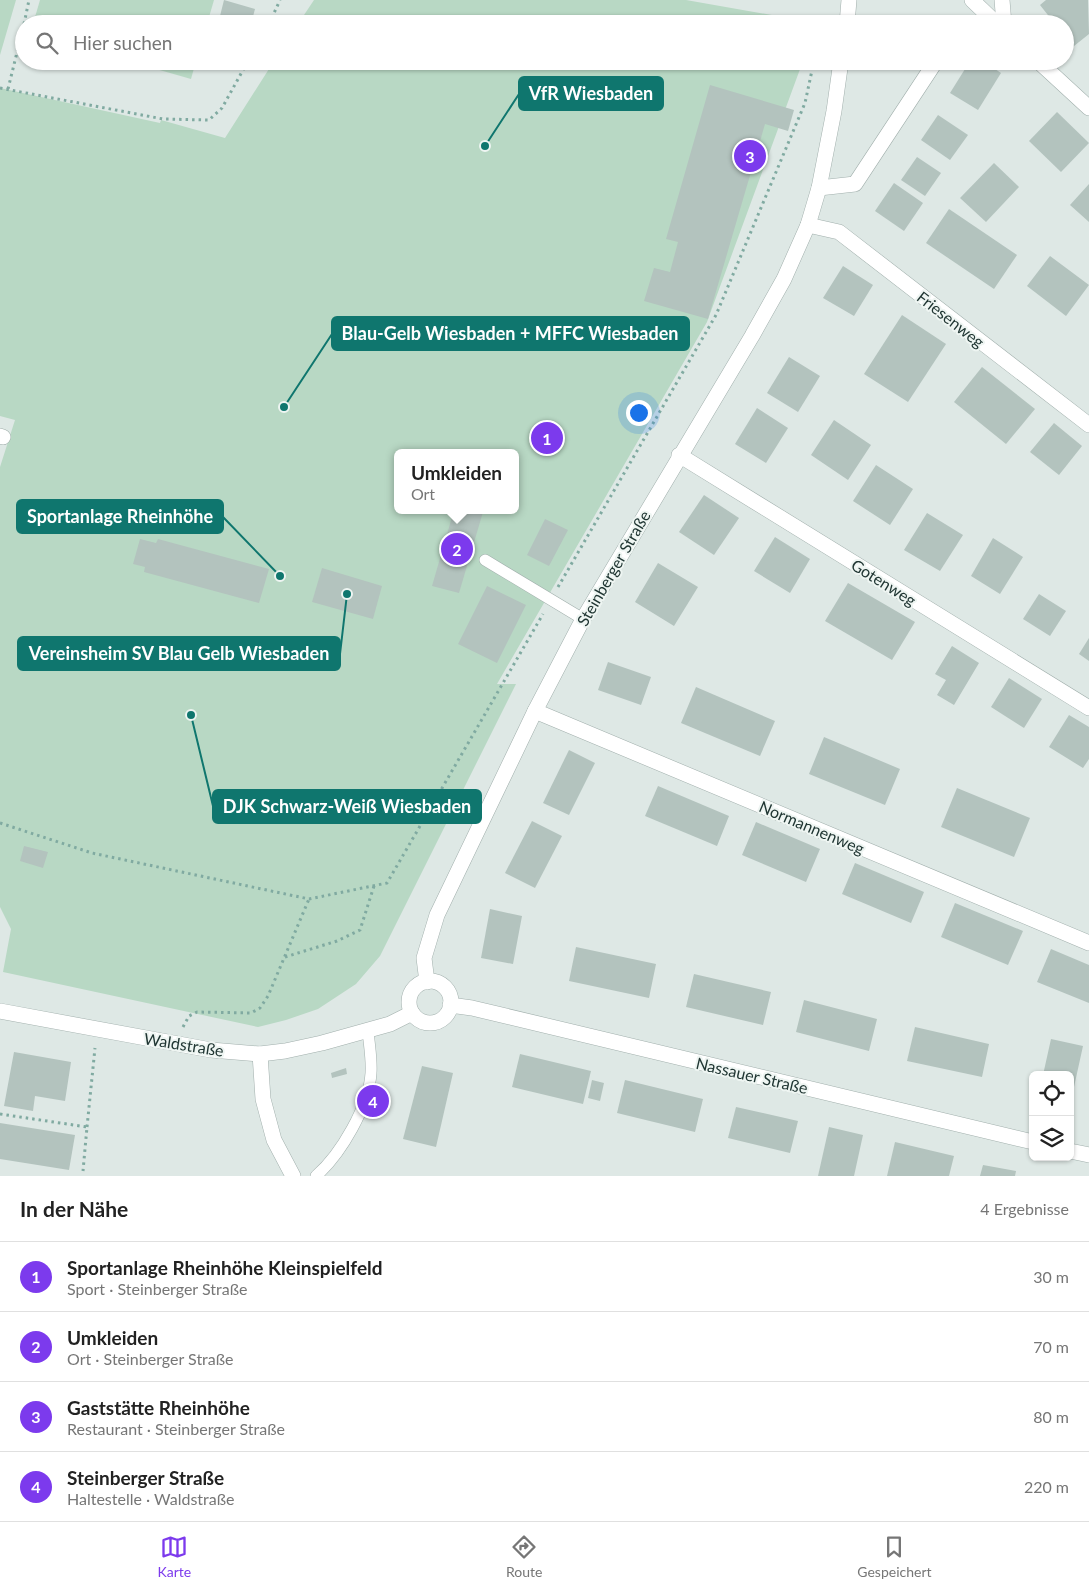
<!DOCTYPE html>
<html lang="de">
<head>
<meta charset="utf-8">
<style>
  :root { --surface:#fff; --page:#f6f6f6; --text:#222; --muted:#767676; --line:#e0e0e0; --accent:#7c3aed }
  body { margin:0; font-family:Lato,sans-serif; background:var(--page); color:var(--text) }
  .controls { position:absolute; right:15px; bottom:15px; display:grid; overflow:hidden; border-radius:8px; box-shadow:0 1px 4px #0004 }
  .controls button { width:45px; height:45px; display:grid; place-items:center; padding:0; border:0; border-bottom:1px solid var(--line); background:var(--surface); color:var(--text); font:25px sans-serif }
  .you { position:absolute; left:638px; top:412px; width:18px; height:18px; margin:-12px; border:4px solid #fff; border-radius:50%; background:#1a73e8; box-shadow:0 0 0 8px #1a73e833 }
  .badge { display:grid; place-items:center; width:32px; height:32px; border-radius:50%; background:var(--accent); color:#fff; font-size:16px; font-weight:700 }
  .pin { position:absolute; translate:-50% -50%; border:2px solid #fff; box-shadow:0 1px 5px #0006 }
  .popup { position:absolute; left:394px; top:449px; width:125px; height:65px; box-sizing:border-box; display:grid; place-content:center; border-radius:8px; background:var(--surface); filter:drop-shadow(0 1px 4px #0005); font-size:16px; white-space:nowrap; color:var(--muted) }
  .popup b { font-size:19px; color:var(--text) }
  .popup::after { content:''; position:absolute; left:50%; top:100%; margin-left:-10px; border:10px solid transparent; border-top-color:var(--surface) }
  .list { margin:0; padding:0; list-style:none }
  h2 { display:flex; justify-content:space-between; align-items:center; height:65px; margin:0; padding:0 20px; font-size:21px }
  h2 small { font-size:16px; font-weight:400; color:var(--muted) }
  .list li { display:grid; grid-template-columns:32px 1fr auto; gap:15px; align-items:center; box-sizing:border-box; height:70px; padding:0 20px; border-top:1px solid var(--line) }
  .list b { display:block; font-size:19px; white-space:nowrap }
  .list p { margin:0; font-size:16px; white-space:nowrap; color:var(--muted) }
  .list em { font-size:16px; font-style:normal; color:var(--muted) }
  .icon { flex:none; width:28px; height:28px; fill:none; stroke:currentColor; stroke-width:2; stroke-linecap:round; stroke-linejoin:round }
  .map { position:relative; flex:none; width:1089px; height:1176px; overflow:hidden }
  .search { position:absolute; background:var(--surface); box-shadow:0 1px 4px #0004; left:15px; right:15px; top:15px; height:55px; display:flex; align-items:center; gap:12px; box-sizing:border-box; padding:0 18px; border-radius:28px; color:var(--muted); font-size:19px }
  .sheet { height:345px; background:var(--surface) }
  nav { display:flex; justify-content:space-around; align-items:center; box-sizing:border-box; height:70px; border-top:1px solid var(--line); background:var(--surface); font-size:14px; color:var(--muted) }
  nav a { display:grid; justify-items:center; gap:2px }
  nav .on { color:var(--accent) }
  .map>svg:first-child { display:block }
</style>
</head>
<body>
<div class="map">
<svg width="1089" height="1176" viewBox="0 0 1089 1176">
  <rect width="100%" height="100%" fill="#dee8e5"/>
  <g fill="#b8d8c4" fill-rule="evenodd">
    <polygon points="0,0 16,0 0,55"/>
    <polygon points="40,0 214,0 207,24 33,24"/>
    <polygon points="314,0 686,0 817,23 298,24"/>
    <polygon points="128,61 196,61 191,79"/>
    <path d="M274,61h529l-96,261 -210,362h19l-136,272 -24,28 -38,25 -32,11 -28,7 -255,-55 8,-43 -11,-22v-440l15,-47 -15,-4v-328l160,35 1,-3 64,18zM398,453h118v57h-118z"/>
  </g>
  <g fill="#b3c3be">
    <polygon points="224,0 255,9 251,24 218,24"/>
    <polygon points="1046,0 1088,0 1089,34 1074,46 1065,36 1065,24 1055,24 1040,5"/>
    <polygon points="970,61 983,61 1001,73 978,110 950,93"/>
    <polygon points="710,85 794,110 788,131 765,124 708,319 644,301 654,268 670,272 678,242 666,239"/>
    <polygon points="1057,112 1089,143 1061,172 1029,141"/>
    <polygon points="938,115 968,135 950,160 921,140"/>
    <polygon points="917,157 941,173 925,196 901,180"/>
    <polygon points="994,163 1019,187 986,222 960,198"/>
    <polygon points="894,183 923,203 904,231 875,211"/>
    <polygon points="1089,184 1089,222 1070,205"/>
    <polygon points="949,209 1017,255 994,289 926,243"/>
    <polygon points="1050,256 1089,285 1066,316 1027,286"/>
    <polygon points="843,266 873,285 854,316 823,298"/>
    <polygon points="902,315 946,344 908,402 864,374"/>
    <polygon points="789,357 820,376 798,412 767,393"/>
    <polygon points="982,367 1035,409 1006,444 954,402"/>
    <polygon points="757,408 788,428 766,463 735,444"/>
    <polygon points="834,420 871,445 848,480 811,455"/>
    <polygon points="1054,423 1082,446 1059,475 1030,452"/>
    <polygon points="876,465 913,489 890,525 853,501"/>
    <polygon points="704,495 739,518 714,555 679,532"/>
    <polygon points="454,510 477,510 483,512 459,593 432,586"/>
    <polygon points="927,513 963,535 940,571 904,550"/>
    <polygon points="545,519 568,530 549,566 527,555"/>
    <polygon points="775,537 810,559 790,593 754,571"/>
    <polygon points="993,538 1023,557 1000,594 971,576"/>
    <polygon points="140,539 156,543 158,539 269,569 259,603 144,572 145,567 133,564"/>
    <polygon points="658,563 698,587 674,626 635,602"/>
    <polygon points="322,568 382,586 373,619 312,602"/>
    <polygon points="848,583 915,622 892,660 825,621"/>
    <polygon points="487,586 526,605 497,663 458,644"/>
    <polygon points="1039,594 1066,611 1050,636 1023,619"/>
    <polygon points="1089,638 1089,661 1079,654"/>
    <polygon points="952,646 979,663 954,705 937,695 946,680 935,674"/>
    <polygon points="608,662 651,677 641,705 598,690"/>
    <polygon points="1009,678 1042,699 1024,728 991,707"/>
    <polygon points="696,687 775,721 760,756 681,723"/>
    <polygon points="1069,715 1089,727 1089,759 1083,768 1049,747"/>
    <polygon points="824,737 900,769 885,805 809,774"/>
    <polygon points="569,750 595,763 569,815 543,803"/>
    <polygon points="658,786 729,816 717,846 645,816"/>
    <polygon points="957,788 1030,818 1014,857 941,827"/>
    <polygon points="532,821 562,836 535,888 505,873"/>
    <polygon points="756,822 820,849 806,882 742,855"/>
    <polygon points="24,846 48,852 43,868 20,861"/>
    <polygon points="855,863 924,892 911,923 842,894"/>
    <polygon points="955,903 1023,931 1008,965 941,937"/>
    <polygon points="490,909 522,916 513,964 481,958"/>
    <polygon points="576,947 656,964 649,998 569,981"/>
    <polygon points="1051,949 1089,965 1089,1003 1037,982"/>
    <polygon points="694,974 771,992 763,1025 686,1007"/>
    <polygon points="804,1000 877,1019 869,1051 796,1032"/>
    <polygon points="915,1027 989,1044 982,1077 907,1061"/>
    <polygon points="1051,1039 1083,1046 1072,1096 1070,1096 1070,1075 1043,1075"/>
    <polygon points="14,1052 71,1062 65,1101 35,1096 33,1111 4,1106"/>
    <polygon points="520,1054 591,1071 583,1104 512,1087"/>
    <polygon points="422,1066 453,1073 436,1147 403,1139"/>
    <polygon points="346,1068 347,1074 332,1078 331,1073"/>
    <polygon points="592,1080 604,1083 600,1101 588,1098"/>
    <polygon points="625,1080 703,1099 695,1132 617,1113"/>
    <polygon points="736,1107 798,1121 790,1153 728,1138"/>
    <polygon points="0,1123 75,1135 69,1170 0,1159"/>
    <polygon points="829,1127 863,1135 854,1176 818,1176"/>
    <polygon points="895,1142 954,1156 949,1176 887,1176"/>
    <polygon points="983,1165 1016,1171 1015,1176 980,1176"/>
  </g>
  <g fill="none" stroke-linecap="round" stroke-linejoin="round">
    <defs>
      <g id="lane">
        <polyline points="485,560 583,619"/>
        <path d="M316,1176c25,-22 53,-70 55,-103 1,-14 -2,-29 -3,-43"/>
      </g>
      <g id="street">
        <polyline points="972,0 997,24"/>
        <polyline points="1002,0 1004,24"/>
        <polyline points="847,24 849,0"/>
        <polyline points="1038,61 1089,108"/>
        <polyline points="819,188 855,184 936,61"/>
        <polyline points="808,225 839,232 1089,425"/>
        <polyline points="0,436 3,437"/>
        <polyline points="679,455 1089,708"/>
        <polyline points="535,711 1089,943"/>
        <circle cx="430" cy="1002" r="21"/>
        <polyline points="427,982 424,958 437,915 535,711 583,619 752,336 784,279 808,225 819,188 834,111 841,61"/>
        <polyline points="450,1005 472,1008 1033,1142"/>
        <polyline points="0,1011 211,1050 260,1054 285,1051 322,1043 390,1024 412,1013"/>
        <polyline points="260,1054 263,1099 274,1140 293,1176"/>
        <polyline points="1070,1151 1089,1155"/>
      </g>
    </defs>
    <use href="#lane" stroke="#a1afac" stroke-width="12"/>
    <use href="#street" stroke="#a1afac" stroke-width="16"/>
    <g stroke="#80aaa1" stroke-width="3" stroke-dasharray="2.5 4" stroke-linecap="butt">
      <polyline points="24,24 29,0"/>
      <polyline points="269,24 280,0"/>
      <polyline points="817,24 817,19"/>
      <polyline points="951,24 953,16"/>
      <polyline points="0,88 163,119 209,120 222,108 248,61"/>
      <polyline points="8,89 24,24"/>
      <polyline points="558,587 716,315 805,103 814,61"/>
      <polyline points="0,823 92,853 309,899 387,883 543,614"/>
      <polyline points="285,957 337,941 360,930 374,886"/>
      <polyline points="183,1027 189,1016 197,1012 251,1013 260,1008 268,996 309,899"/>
      <polyline points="0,1114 87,1127 83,1171"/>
      <polyline points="87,1127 95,1048"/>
    </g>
    <use href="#lane" stroke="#fff" stroke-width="11"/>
    <use href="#street" stroke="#fff" stroke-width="15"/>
  </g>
  <g text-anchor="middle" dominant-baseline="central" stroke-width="4" stroke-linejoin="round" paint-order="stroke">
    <g font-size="16" fill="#203633" stroke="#eef5f2">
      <text transform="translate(951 319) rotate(38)">Friesenweg</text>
      <text transform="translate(613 568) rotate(-60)">Steinberger Straße</text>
      <text transform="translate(884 582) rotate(32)">Gotenweg</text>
      <text transform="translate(812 827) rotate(23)">Normannenweg</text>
      <text transform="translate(184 1044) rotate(9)">Waldstraße</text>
      <text transform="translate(752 1075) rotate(13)">Nassauer Straße</text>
    </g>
  </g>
  <path fill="none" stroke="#0f766e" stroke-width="2" d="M485 146L519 94M284 407L332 334M280 576L223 517M347 594L340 654M191 715L213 806"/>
  <g fill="#0f766e" stroke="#eef5f2" stroke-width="2">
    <circle cx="485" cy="146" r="5"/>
    <circle cx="284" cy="407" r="5"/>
    <circle cx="280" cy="576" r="5"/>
    <circle cx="347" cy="594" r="5"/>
    <circle cx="191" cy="715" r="5"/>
  </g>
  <g fill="#0f766e" stroke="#0f766e" stroke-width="2">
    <rect x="519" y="77" width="144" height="33" rx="5"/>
    <rect x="332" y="317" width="357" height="33" rx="5"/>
    <rect x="17" y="500" width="206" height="33" rx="5"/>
    <rect x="18" y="637" width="322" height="33" rx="5"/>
    <rect x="213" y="790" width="268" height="33" rx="5"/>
  </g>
  <g font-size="18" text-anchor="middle" font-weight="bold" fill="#fff">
    <text x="591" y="100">VfR Wiesbaden</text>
    <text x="510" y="340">Blau-Gelb Wiesbaden + MFFC Wiesbaden</text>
    <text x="120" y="523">Sportanlage Rheinhöhe</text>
    <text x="179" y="660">Vereinsheim SV Blau Gelb Wiesbaden</text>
    <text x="347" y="813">DJK Schwarz-Weiß Wiesbaden</text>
  </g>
</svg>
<div class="controls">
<button><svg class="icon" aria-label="locate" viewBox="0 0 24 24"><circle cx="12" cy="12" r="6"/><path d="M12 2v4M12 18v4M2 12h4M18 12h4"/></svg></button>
<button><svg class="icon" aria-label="layers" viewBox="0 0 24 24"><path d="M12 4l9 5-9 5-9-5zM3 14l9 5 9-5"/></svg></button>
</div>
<div class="you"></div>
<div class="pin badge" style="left:547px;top:438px">1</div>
<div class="pin badge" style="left:457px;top:549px">2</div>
<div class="popup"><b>Umkleiden</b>Ort</div>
<div class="pin badge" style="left:750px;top:156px">3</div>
<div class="pin badge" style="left:373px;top:1101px">4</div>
<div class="search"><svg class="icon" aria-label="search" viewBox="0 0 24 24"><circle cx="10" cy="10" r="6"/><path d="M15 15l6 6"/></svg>Hier suchen</div>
</div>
<section class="sheet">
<h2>In der Nähe<small>4 Ergebnisse</small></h2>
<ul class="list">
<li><span class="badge">1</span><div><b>Sportanlage Rheinhöhe Kleinspielfeld</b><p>Sport · Steinberger Straße</p></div><em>30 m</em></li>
<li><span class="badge">2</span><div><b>Umkleiden</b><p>Ort · Steinberger Straße</p></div><em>70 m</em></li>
<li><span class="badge">3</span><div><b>Gaststätte Rheinhöhe</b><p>Restaurant · Steinberger Straße</p></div><em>80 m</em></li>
<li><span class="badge">4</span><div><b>Steinberger Straße</b><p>Haltestelle · Waldstraße</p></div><em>220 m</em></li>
</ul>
</section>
<nav>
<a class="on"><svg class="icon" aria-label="map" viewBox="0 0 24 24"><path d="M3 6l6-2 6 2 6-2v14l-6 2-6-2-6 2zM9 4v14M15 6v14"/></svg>Karte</a>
<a><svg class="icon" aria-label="directions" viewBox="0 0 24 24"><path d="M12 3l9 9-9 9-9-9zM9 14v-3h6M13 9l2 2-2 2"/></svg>Route</a>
<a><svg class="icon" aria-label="saved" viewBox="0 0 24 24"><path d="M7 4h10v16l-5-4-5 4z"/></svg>Gespeichert</a>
</nav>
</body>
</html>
